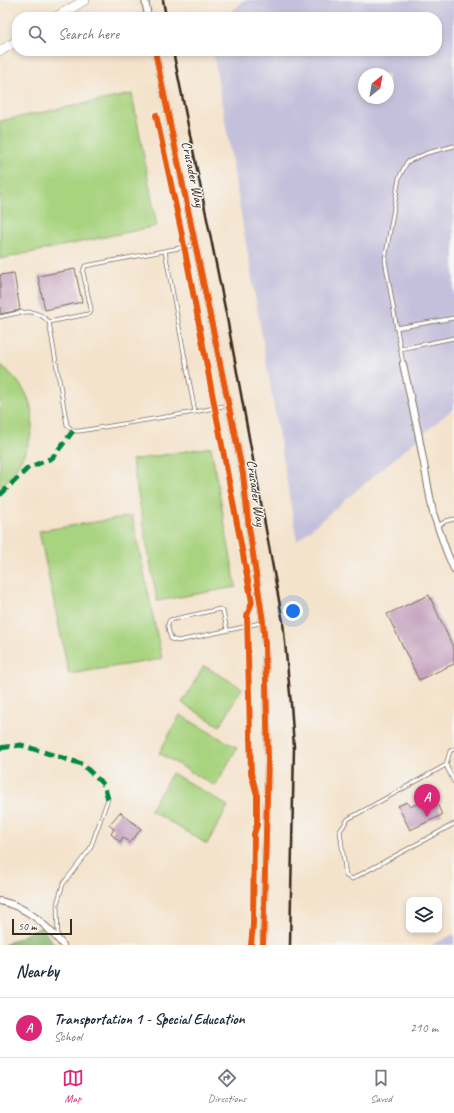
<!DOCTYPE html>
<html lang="en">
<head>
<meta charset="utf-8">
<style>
  :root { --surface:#fff; --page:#f2f2f3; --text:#1f2937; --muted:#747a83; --line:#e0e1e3; --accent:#db2777 }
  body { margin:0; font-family:Caveat,sans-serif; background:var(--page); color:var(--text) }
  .controls { position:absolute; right:12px; bottom:12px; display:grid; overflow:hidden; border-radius:8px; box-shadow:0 2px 6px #0003 }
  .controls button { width:36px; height:36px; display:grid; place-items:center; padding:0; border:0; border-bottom:1px solid var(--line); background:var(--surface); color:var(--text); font:20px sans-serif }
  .compass { position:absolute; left:358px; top:68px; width:36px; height:36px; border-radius:50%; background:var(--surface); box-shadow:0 2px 6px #0003; rotate:31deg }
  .scale { position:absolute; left:12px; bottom:10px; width:60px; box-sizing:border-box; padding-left:4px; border:2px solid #3b2a1e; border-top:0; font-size:11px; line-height:14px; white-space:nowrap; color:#3b2a1e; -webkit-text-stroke:3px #f6f6f2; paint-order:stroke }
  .you { position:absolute; left:293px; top:611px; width:14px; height:14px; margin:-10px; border:3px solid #fff; border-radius:50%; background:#1a73e8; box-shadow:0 0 0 6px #1a73e833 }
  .badge { display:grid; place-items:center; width:26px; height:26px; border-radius:50%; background:var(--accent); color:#fff; font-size:13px; font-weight:700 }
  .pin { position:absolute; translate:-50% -33px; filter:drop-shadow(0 1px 2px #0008) }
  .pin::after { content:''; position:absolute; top:21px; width:14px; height:12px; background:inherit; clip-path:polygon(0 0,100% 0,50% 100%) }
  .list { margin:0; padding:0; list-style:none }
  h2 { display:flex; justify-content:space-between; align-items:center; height:52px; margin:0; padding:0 16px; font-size:17px }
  h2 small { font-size:13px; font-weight:400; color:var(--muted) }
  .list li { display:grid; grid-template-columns:26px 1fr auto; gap:12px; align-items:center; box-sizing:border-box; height:60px; padding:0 16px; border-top:1px solid var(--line) }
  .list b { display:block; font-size:15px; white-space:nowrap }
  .list p { margin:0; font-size:13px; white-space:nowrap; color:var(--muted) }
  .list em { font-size:13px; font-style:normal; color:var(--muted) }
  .icon { flex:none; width:22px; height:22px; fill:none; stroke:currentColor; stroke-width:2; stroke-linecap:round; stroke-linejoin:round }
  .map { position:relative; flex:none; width:454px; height:945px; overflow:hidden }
  .search { position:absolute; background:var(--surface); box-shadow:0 2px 6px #0003; left:12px; right:12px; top:12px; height:44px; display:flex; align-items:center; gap:10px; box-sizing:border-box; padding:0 14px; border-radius:16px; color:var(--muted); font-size:15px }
  .sheet { height:112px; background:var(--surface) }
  nav { display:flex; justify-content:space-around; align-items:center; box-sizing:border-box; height:56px; border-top:1px solid var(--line); background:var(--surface); font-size:11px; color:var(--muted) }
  nav a { display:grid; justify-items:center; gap:2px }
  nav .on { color:var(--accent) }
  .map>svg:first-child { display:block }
</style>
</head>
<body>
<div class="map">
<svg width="454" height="945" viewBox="0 0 454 945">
  <rect width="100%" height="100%" fill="#f6f6f2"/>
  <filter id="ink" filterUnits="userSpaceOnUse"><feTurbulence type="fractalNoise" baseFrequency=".025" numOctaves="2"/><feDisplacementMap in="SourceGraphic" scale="8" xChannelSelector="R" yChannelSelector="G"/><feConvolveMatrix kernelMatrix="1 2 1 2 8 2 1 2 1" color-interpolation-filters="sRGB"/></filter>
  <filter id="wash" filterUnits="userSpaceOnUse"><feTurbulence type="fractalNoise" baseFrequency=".012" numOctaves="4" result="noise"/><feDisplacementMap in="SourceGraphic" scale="16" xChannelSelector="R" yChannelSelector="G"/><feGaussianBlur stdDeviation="0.9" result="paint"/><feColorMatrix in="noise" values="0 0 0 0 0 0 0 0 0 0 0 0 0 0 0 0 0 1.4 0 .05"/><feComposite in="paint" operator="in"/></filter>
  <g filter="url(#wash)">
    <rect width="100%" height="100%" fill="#f4e3cc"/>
    <g fill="#c4c0db" fill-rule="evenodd">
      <path d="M245,0h209v408l-157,133 -84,-490h224v-34h-212zM364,74h24v24h-24z"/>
      <polygon points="454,934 454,945 431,945"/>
    </g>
    <g fill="#a8d37f" stroke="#727e4e">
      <polygon points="132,94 157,226 0,259 0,121"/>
      <path d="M0,365c50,37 36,83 0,124z"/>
      <polygon points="211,447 236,587 157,601 132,460"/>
      <polygon points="132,516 162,659 69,674 39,531"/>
      <polygon points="204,666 242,688 220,726 182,703"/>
      <polygon points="180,715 237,748 215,786 159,753"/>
      <polygon points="172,773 228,806 207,844 150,810"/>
    </g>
    <polygon fill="#86b56e" stroke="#607046" points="41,927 55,945 4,945"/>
    <g id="blocks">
      <g fill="#c19bba">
        <polygon points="75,269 82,302 45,310 38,276"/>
        <polygon points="14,273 20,310 0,314 0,275"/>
        <polygon points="429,595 454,649 454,664 419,680 387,614"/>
        <polygon points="434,796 442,815 410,830 398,806 407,802 410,807"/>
        <polygon points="120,812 141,829 130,843 123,837 120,842 111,834 114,829 109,825"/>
      </g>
    </g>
  </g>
  <g filter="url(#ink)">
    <use href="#blocks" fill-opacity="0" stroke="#7c6b5b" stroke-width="1"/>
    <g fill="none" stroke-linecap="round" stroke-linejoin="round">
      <defs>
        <g id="service">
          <polyline points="195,245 85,266 83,272 91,309 91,312 88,314 49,322 67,425 73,431 80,431 195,412 228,405"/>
          <polyline points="165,251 195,412"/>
          <path d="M0,317c19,-4 34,-11 49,5"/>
          <polyline points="396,328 454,318"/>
          <polyline points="400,349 454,338"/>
          <polyline points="403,364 385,260 399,178 407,162 427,153 454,146"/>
          <polyline points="438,526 446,521 454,519"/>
          <path d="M227,630l-4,-19 -3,-2 -50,11c-5,5 0,13 1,19l7,2 70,-15 15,-4"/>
          <polyline points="454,749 450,751 446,765 348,819 340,831 346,876 352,879 454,824"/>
          <polyline points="446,765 454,782"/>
          <polyline points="58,938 57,904 63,884 90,849 108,799"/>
        </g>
        <g id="minor">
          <polyline points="145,0 148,17"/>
          <polyline points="155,51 243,474 248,520 263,622 265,645 268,760 263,945"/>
          <polyline points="403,364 418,432 433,513 447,553 454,569"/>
          <path d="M0,901c28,6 45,23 63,44"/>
        </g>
        <g id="secondary">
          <polyline points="56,17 85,0"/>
          <polyline points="0,51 17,41"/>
        </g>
      </defs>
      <use href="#service" stroke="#7c6b5b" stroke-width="4.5"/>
      <use href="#minor" stroke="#7c6b5b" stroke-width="8"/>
      <use href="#secondary" stroke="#7c6b5b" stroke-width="10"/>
      <use href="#service" stroke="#fff" stroke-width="3"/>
      <use href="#minor" stroke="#fff" stroke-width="6"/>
      <use href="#secondary" stroke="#fff" stroke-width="9"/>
      <g stroke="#3b2a1e" stroke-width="2.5">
        <polyline points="163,0 166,17"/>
        <polyline points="173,51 227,318 283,622 291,704 294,747 290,945"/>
      </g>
      <g stroke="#00873e" stroke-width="5" stroke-dasharray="10 5" stroke-linecap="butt">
        <polyline points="0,495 28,468 52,458 73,431"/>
        <polyline points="0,748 21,745 82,764 104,785 108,799"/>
      </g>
      <defs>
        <g id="cycleway">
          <polyline points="155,51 243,474 248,520 263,622 265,645 268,760 263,945"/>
          <polyline points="156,115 181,230 252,602 247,616 251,773 257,795 257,825 254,834 253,925 251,945"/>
        </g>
      </defs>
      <use href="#cycleway" stroke="#f6f6f2" stroke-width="8"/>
      <use href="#cycleway" stroke="#e8590c" stroke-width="6"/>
    </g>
  </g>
  <g text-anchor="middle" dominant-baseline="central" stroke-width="3" stroke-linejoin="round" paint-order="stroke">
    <g font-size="14" fill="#3b2a1e" stroke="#f6f6f2">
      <text transform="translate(193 174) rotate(78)">Crusader Way</text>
      <text transform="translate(256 493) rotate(82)">Crusader Way</text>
    </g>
  </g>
</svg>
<div class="controls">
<button><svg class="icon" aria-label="layers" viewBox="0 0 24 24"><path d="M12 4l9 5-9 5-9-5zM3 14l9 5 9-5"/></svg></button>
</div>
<svg class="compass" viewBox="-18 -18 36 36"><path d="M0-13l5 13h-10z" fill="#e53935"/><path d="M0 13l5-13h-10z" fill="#747a83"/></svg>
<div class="scale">50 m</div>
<div class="you"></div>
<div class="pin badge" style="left:427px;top:817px">A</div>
<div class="search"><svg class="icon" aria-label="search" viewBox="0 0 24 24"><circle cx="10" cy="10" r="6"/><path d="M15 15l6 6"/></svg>Search here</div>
</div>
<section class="sheet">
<h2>Nearby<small></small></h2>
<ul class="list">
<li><span class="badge">A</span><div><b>Transportation 1 - Special Education</b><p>School</p></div><em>210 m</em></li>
</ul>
</section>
<nav>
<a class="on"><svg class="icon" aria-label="map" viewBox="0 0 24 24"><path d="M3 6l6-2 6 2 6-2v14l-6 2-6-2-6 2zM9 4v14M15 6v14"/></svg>Map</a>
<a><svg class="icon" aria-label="directions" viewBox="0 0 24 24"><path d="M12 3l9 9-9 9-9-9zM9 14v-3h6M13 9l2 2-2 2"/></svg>Directions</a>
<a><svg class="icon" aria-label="saved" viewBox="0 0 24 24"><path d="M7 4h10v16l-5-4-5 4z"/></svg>Saved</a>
</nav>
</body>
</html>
